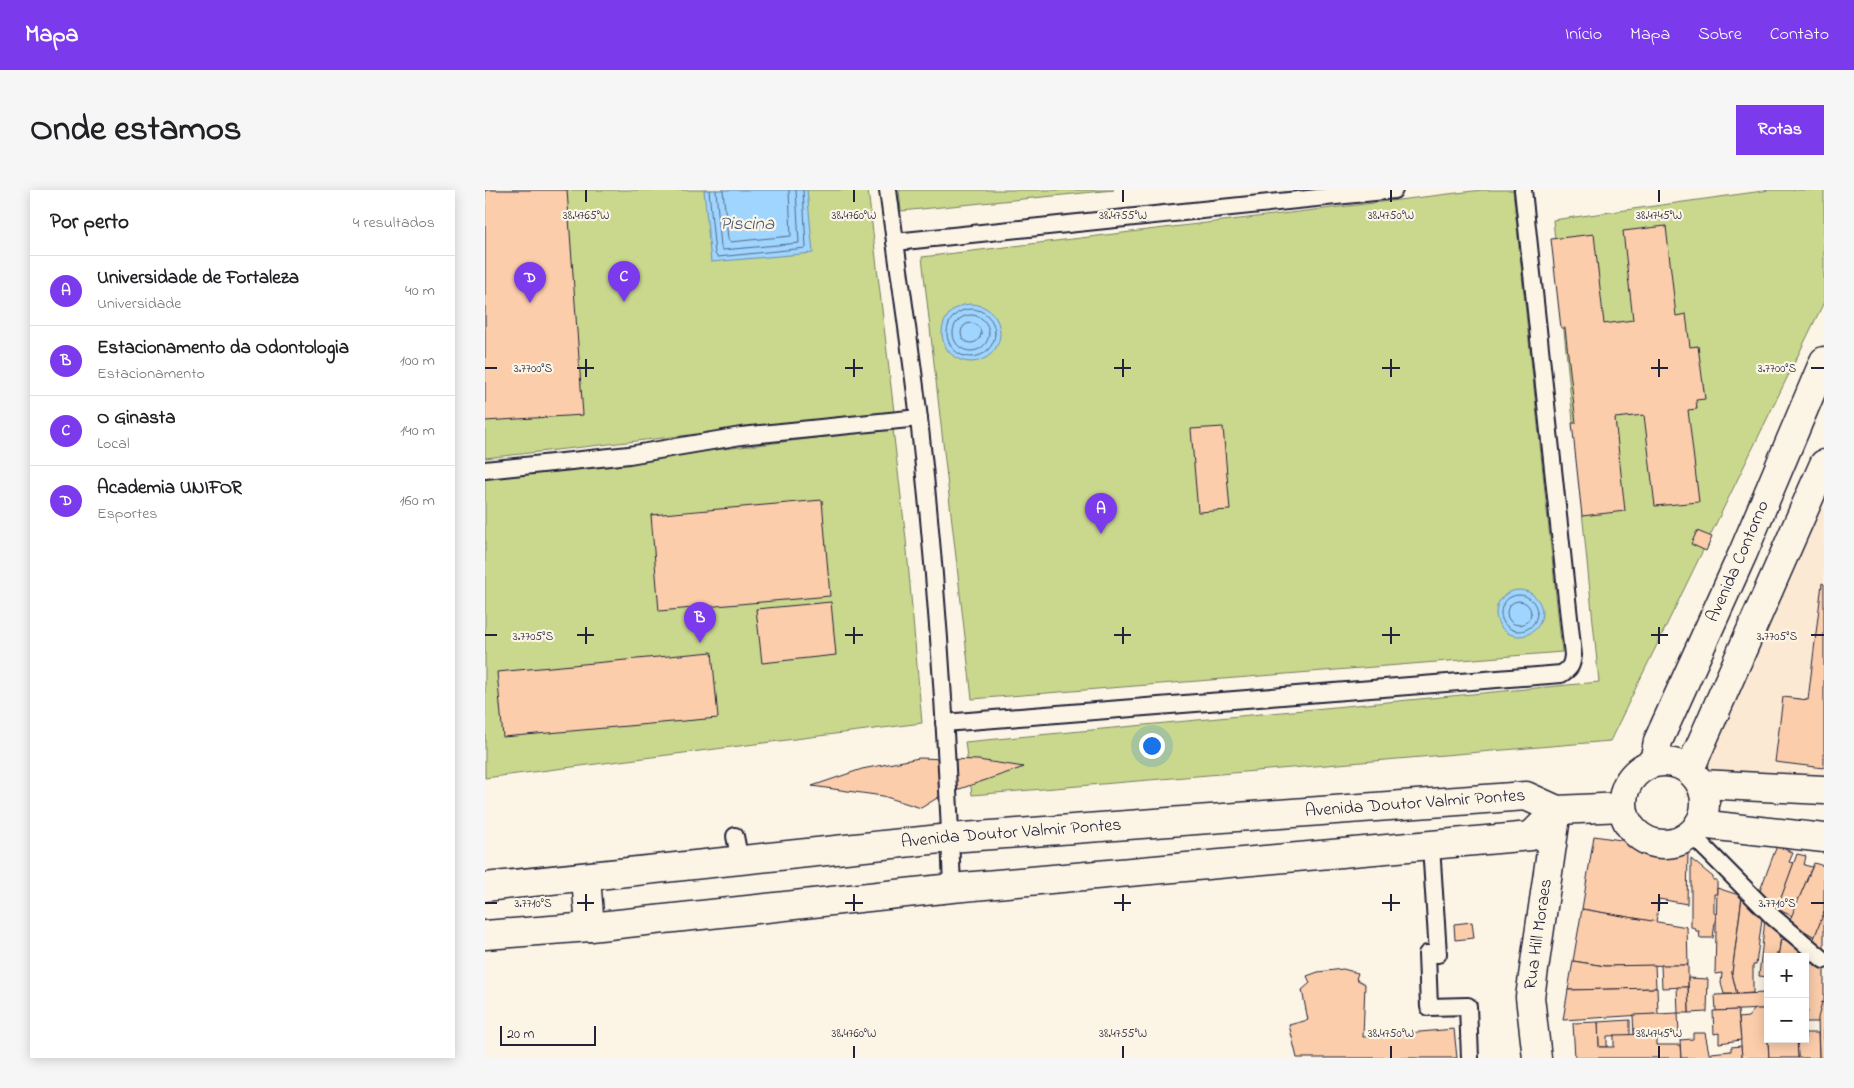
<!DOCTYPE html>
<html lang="pt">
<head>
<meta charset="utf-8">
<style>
  :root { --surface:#fff; --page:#f6f6f6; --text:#202124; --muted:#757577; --line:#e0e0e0; --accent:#7c3aed }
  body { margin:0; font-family:"Indie Flower",sans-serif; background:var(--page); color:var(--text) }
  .controls { position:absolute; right:15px; bottom:15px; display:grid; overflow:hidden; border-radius:0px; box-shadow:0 2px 12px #0003 }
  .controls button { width:45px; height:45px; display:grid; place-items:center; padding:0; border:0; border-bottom:1px solid var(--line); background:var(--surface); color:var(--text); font:25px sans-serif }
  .scale { position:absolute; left:15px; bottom:12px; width:96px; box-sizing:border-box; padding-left:5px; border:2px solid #22223b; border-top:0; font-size:14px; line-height:18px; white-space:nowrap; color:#22223b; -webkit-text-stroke:4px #fcf5e5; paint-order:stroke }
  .you { position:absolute; left:666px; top:555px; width:18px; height:18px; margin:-12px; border:4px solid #fff; border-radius:50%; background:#1a73e8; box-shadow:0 0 0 8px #1a73e833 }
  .badge { display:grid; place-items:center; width:32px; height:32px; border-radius:50%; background:var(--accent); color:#fff; font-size:16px; font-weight:700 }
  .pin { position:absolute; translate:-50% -41px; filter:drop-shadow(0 1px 2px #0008) }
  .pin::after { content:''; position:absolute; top:26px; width:18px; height:15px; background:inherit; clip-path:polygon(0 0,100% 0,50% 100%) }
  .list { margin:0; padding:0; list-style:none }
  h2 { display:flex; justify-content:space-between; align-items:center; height:65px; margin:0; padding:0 20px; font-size:21px }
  h2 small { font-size:16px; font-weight:400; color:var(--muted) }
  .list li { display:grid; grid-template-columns:32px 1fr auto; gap:15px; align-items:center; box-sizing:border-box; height:70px; padding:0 20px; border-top:1px solid var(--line) }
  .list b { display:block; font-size:19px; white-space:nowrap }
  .list p { margin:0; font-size:16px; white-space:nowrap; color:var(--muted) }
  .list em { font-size:16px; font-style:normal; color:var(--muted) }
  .map { position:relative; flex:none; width:1339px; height:868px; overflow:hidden; border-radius:0px }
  header { display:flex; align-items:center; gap:30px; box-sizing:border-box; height:70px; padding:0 25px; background:var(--accent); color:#fff }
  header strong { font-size:24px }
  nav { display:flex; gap:28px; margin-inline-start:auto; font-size:18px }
  .intro { display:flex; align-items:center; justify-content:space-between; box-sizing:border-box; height:120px; padding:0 30px }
  h1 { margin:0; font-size:35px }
  .button { padding:12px 22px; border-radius:0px; background:var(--accent); color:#fff; font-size:18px; font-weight:700 }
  main { display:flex; gap:30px; padding:0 30px }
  aside { flex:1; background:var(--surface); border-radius:0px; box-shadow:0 2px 12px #0003 }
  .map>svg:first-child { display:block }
</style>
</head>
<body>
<header>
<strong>Mapa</strong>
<nav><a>Início</a><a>Mapa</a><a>Sobre</a><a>Contato</a></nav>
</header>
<div class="intro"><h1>Onde estamos</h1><a class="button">Rotas</a></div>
<main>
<aside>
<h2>Por perto<small>4 resultados</small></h2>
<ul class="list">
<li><span class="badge">A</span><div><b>Universidade de Fortaleza</b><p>Universidade</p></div><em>40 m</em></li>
<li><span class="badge">B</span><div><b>Estacionamento da Odontologia</b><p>Estacionamento</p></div><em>100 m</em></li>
<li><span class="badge">C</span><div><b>O Ginasta</b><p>Local</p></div><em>140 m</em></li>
<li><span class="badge">D</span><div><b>Academia UNIFOR</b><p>Esportes</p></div><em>160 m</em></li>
</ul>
</aside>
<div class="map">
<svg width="1339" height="868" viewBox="0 0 1339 868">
  <rect width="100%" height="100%" fill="#fcf5e5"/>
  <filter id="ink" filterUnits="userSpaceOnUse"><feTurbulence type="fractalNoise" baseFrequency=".02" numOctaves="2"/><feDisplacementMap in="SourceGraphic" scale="10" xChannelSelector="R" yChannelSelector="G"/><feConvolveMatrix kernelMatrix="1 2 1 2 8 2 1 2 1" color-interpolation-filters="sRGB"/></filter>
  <g filter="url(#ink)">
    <polygon fill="#fce9d3" points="1339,287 1339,601 1199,608 1200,559"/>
    <g fill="#c9d88d" stroke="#767d64">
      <polygon points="0,0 383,0 409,222 0,268"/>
      <polygon points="414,0 629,0 416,21"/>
      <polygon points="997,0 1028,0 1077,462 487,509 437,67"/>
      <polygon points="1285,0 1339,0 1339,112 1125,551 487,605 480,552 1114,492 1068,30"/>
      <polygon points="408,239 421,349 437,533 0,588 0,287"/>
    </g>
    <g fill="#9fd5fe" stroke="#6d8db0">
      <polygon points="219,0 322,0 328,63 226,72"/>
      <circle cx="486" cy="143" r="29"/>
      <circle cx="1034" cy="423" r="23"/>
    </g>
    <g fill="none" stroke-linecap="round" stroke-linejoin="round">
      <g stroke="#546a89" stroke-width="1">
        <polyline points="224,0 230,64 233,67 321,58 318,0"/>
        <polyline points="231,0 236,57 238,60 314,53 311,0"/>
        <polyline points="238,0 243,49 245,52 306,46 304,0"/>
        <circle cx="486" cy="143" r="24"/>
        <circle cx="486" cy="143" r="18"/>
        <circle cx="486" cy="143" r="10"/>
        <circle cx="1034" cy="423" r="18"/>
        <circle cx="1034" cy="423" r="12"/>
      </g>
    </g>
    <g fill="#fbcdaa" stroke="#22223b">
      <polygon points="0,0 82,0 98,225 0,231"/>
      <polygon points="1181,36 1191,126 1201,124 1205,157 1213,156 1220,209 1211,210 1212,219 1203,220 1214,312 1170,316 1159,225 1130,228 1140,321 1097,326 1087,233 1091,233 1080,138 1076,138 1066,49 1109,44 1119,134 1148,130 1138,41"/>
      <polygon points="738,237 745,320 713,322 706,239"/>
      <polygon points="337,310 345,406 174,421 166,325"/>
      <polygon points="1212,341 1227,347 1221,361 1206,354"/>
      <polygon points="1337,393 1339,394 1339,578 1290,572 1298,507 1323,510"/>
      <polygon points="346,412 351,465 277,473 271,419"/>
      <polygon points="227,462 233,528 18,547 12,482"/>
      <polygon points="434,568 493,570 539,577 457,605 436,618 398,606 327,596 377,579"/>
      <polygon points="1109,646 1203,660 1202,714 1174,709 1171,732 1097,719"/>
      <polygon points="1293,653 1301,656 1300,659 1308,663 1304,672 1309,673 1291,722 1274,703"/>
      <polygon points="1312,664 1321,666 1319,675 1327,677 1307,726 1292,719"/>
      <polygon points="1206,669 1228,687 1228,690 1232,690 1232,704 1229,704 1229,723 1231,724 1228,748 1215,748 1214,741 1211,741 1210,738 1206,737"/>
      <polygon points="1329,673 1339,676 1339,722 1330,747 1304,732"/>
      <polygon points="1232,698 1257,706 1247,783 1252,804 1239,804 1236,793 1237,783 1230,784"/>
      <polygon points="1257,707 1278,721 1271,775 1268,775 1268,803 1252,804 1247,783"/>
      <polygon points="1097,719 1202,737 1203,775 1120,776 1088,771"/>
      <polygon points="1339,722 1339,768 1327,754"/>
      <polygon points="1280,729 1297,735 1294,763 1292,763 1291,767 1283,767 1283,787 1274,786"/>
      <polygon points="987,732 989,748 970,750 969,734"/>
      <polygon points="1296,749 1310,752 1328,765 1320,778 1320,767 1293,767"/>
      <polygon points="1327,769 1339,776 1339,813 1337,812 1333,832 1320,832 1323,821 1320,819 1320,786"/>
      <polygon points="1088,771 1120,776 1170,775 1171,798 1083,800"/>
      <polygon points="1176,775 1203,775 1203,797 1177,798"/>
      <polygon points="858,779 873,783 871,789 880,794 878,847 969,839 972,868 812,868 804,835 823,830 817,800 825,793 822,786 833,782"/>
      <polygon points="1203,788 1223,789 1222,822 1204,823"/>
      <polygon points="1192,797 1203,797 1204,823 1193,823"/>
      <polygon points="1172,798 1173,824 1078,830 1083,800"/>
      <polygon points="1281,803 1281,819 1231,821 1230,805"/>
      <polygon points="1337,812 1339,813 1339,868 1334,868 1333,828"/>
      <polygon points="1270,819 1281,819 1284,868 1257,868 1254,828 1263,827"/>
      <polygon points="1253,820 1256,850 1234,853 1234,843 1229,844 1228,821"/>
      <polygon points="1193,823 1194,843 1149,845 1148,825"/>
      <polygon points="1145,830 1145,845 1122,846 1122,857 1114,857 1113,832"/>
      <polygon points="1113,832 1114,857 1129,857 1129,845 1172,844 1172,855 1195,855 1196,868 1090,868 1088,833"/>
      <polygon points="1208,843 1220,843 1225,868 1196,868 1195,850 1208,849"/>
      <polygon points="1320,843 1333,843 1334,868 1313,868 1312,849 1320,849"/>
      <polygon points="1283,849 1312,849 1313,868 1284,868"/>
      <polygon points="1256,856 1257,868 1227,868 1226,863 1246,861 1246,857"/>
    </g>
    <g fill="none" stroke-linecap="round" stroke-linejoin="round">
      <defs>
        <g id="lane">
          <path d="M403,0c10,76 22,153 31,229 17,155 28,312 33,469"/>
          <polyline points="410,52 909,0"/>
          <polyline points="0,280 144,265 256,246 434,228"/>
          <path d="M459,533l617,-49c9,-5 11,-9 12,-19l-50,-465"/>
          <polyline points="1207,645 1288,727 1339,770"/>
          <polyline points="250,646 255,671"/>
          <polyline points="946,656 953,764 942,764 944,817 983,816 985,868"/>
        </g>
        <g id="secondary">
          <circle cx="1179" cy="613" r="41"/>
          <path id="s1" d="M1169,572l4,-21 85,-188 81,-192"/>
          <polyline points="1205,579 1339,274"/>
          <polyline points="1216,594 1339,600"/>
          <polyline points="1214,634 1339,648"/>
          <polyline points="101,688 105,737"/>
          <path id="s2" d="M0,697l465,-49 576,-42 31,14 66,-3"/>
          <polyline points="0,745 105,737 467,698 1046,646 1072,620"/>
          <path id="s3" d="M1052,868l-7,-61 27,-187"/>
        </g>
      </defs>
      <use href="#lane" stroke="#22223b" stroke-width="20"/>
      <use href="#secondary" stroke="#22223b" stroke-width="31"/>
      <use href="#lane" stroke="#fcf5e5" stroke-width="16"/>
      <use href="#secondary" stroke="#fcf5e5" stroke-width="28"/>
    </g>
  </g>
  <path fill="none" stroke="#22223b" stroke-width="2" d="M101,0v12M369,0v12M638,0v12M906,0v12M1174,0v12M101,169v18M369,169v18M638,169v18M906,169v18M1174,169v18M0,178h12M92,178h17M360,178h18M629,178h17M897,178h18M1166,178h17M1326,178h13M101,437v17M369,437v17M638,437v17M906,437v17M1174,437v17M0,445h12M92,445h17M360,445h18M629,445h17M897,445h18M1166,445h17M1326,445h13M101,704v17M369,704v17M638,704v17M906,704v17M1174,704v17M0,713h12M92,713h17M360,713h18M629,713h17M897,713h18M1166,713h17M1326,713h13M369,856v12M638,856v12M906,856v12M1174,856v12"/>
  <g text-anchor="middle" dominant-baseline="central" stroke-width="4.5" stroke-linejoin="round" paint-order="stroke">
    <g font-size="18" fill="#22223b" stroke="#fcf5e5">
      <text stroke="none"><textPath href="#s1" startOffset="218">Avenida Contorno</textPath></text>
      <text stroke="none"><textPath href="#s2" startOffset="934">Avenida Doutor Valmir Pontes</textPath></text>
      <text stroke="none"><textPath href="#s2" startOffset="529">Avenida Doutor Valmir Pontes</textPath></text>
      <text stroke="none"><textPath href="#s3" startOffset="125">Rua Hill Moraes</textPath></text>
    </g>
    <g font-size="19" font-style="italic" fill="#485876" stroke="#fcf5e5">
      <text x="262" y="34">Piscina</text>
    </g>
  </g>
  <g font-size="12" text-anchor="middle" fill="#22223b" stroke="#fcf5e5" stroke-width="4.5" stroke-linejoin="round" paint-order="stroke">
    <text x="101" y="29">38.4765°W</text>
    <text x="369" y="29">38.4760°W</text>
    <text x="638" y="29">38.4755°W</text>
    <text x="906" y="29">38.4750°W</text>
    <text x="1174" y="29">38.4745°W</text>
    <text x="48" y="182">3.7700°S</text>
    <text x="1292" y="182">3.7700°S</text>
    <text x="48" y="450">3.7705°S</text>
    <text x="1292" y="450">3.7705°S</text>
    <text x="48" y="717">3.7710°S</text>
    <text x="1292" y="717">3.7710°S</text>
    <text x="369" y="847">38.4760°W</text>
    <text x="638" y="847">38.4755°W</text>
    <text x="906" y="847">38.4750°W</text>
    <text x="1174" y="847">38.4745°W</text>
  </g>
</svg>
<div class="controls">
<button>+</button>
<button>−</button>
</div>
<div class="scale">20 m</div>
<div class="you"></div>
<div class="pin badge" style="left:616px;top:344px">A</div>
<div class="pin badge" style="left:215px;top:453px">B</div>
<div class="pin badge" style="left:139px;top:112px">C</div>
<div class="pin badge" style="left:45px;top:113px">D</div>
</div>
</main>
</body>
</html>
